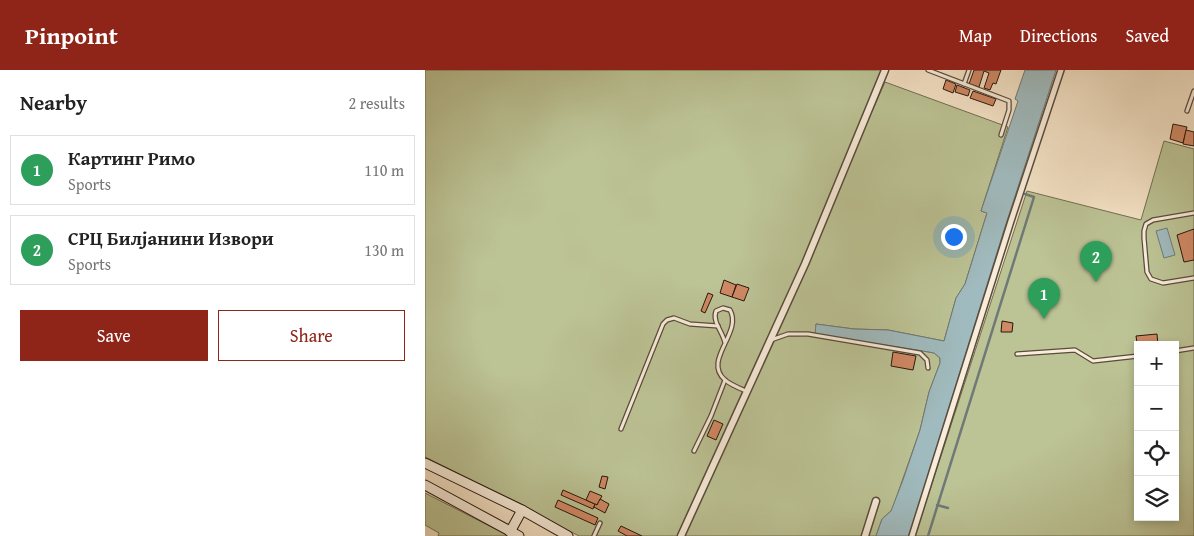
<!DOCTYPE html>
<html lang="en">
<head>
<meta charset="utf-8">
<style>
  :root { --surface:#fff; --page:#f6f6f6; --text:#222; --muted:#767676; --line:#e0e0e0; --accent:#8f2418 }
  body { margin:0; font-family:"Gentium Book Plus",serif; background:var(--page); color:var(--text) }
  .controls { position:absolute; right:15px; bottom:15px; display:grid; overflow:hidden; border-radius:0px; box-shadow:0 2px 8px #0003 }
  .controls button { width:45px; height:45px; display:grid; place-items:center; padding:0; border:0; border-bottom:1px solid var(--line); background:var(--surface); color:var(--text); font:25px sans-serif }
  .you { position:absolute; left:528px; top:166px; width:18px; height:18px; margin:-12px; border:4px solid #fff; border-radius:50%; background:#1a73e8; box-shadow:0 0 0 8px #1a73e833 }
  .badge { display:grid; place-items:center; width:32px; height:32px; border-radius:50%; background:var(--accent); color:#fff; font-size:16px; font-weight:700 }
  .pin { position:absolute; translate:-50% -41px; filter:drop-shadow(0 1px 2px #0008) }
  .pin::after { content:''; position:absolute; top:26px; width:18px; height:15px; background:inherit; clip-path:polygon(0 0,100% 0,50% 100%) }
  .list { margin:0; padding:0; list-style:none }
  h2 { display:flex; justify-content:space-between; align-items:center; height:65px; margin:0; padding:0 20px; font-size:21px }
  h2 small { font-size:16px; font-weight:400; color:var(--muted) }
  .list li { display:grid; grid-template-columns:32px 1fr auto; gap:15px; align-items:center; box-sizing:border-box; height:70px; margin:0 10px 10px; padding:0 10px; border:1px solid var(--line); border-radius:0px }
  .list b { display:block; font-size:19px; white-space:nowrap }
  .list p { margin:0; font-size:16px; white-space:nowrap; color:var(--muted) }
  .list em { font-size:16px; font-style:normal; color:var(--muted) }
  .actions { display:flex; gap:10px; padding:15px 20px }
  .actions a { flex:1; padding:11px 0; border:1px solid var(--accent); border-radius:0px; text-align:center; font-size:18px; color:var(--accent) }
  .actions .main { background:var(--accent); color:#fff }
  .icon { flex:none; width:28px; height:28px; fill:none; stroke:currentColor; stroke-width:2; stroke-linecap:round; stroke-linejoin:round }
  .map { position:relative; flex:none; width:769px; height:466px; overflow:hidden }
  header { display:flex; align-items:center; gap:30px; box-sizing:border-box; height:70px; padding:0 25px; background:var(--accent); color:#fff }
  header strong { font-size:24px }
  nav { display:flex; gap:28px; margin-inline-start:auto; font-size:18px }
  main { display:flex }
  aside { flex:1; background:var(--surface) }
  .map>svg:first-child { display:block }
</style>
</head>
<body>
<header>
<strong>Pinpoint</strong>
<nav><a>Map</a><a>Directions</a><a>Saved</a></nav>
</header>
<main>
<aside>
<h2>Nearby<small>2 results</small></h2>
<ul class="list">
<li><span class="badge" style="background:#2e9e5b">1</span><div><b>Картинг Римо</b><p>Sports</p></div><em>110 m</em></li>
<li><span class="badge" style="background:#2e9e5b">2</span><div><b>СРЦ Билјанини Извори</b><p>Sports</p></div><em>130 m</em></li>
</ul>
<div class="actions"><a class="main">Save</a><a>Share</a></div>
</aside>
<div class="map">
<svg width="769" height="466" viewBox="0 0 769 466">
  <rect width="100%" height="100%" fill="#f5e3c7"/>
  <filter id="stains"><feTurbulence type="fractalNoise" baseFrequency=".004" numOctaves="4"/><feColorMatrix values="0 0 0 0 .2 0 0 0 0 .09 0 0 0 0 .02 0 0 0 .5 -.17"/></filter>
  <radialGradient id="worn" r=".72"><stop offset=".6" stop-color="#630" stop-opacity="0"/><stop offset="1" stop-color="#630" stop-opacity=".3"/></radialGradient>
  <g fill="#bcc395" stroke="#716e51" fill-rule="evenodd">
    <polygon points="0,0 457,0 378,190 252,466 154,466 94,434 0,387"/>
    <polygon points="460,12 583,57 556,141 562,143 540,214 531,228 519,271 463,260 429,259 391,254 391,264 504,282 509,283 515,288 515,293 504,322 495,360 469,434 466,441 457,449 451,466 260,466"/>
    <path d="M739,71l30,8v387h-279l112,-345 114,29zM713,275h37v172h-37z"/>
    <polygon points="0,423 84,466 13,466 14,463 0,455"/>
  </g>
  <g fill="#a0bbbf" stroke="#6f7a78">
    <polygon points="600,0 631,0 579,160 484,466 451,466 457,449 466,441 478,410 495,360 504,322 515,293 515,288 509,283 504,282 390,264 391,254 429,259 463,260 519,271 531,228 540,214 562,143 556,141 593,31 590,29"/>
    <polygon points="742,158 750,185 739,188 731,161"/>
  </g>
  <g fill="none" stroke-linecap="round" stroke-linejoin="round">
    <g stroke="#6f7a78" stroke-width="2.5">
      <polyline points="512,435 523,438"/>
      <polyline points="503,466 609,127 600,124"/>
    </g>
  </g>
  <g fill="#d08965" stroke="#26180d">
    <polygon points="549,0 576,0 571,14 568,13 565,20 559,18 564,3 559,1 554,17 544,14"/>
    <polygon points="521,10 531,14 528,23 518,19"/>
    <polygon points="532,15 545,20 543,26 530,22"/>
    <polygon points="548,21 571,29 568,36 545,28"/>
    <polygon points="748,54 762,57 758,73 745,69"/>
    <polygon points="761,60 769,62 769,76 758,74"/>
    <polygon points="769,159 769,190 759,192 752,165"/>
    <polygon points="299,210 311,215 307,227 295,223"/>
    <polygon points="312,214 324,218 319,231 307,227"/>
    <polygon points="283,223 288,225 280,243 276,241"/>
    <polygon points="577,251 588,253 587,262 576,262"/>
    <polygon points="732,264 733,275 713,275 713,279 711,266"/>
    <polygon points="468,282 491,286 488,300 466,296"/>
    <polygon points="289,350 298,354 291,370 282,366"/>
    <polygon points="177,406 183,407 180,419 174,417"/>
    <polygon points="138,420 170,434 168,439 136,425"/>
    <polygon points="165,421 177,426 172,435 161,430"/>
    <polygon points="175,429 184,434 180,443 169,437 170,434 172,435"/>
    <polygon points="133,430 173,448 170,455 130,437"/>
    <polygon points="196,456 217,466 202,466 193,461"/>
  </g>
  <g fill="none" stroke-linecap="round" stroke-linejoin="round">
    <defs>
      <g id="service">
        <polyline points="503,0 584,31 584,40 576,65"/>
        <polyline points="539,14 544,0"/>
        <polyline points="762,41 769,21"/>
        <polyline points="769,143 728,150 721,154 719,161 719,168 722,202 726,209 738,213 769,208"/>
        <polyline points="346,270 363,264 383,264 495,283 502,290 503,298"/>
        <path d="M300,273c-2,-11 -13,-21 -9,-32l7,-3 7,2c13,23 -28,50 -5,70 6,5 14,8 21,11"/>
        <polyline points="750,281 769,278"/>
        <polyline points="592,284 650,280 668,291 713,286"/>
        <polyline points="196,359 238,254 242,250 249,248 265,254 293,256"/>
        <polyline points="269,381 286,346 300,310"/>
        <polyline points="169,466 175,453"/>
      </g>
      <polyline id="pedestrian" points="487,466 586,151 636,0"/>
      <g id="minor">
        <polyline points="256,466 380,194 460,0"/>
        <polyline points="440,466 451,431"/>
      </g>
      <g id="secondary">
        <polyline points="0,393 97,440 143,466"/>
        <polyline points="0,415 94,466"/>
        <polyline points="85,462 97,440"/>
      </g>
    </defs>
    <use href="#service" stroke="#5a4b3c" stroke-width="5.5"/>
    <use href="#pedestrian" stroke="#5a4b3c" stroke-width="8"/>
    <use href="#minor" stroke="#5a4b3c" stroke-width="9"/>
    <use href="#secondary" stroke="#26180d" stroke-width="11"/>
    <use href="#service" stroke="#f8eddb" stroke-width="3"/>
    <use href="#pedestrian" stroke="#f8eddb" stroke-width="5"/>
    <use href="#minor" stroke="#f8eddb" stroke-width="6"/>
    <use href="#secondary" stroke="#f8eddb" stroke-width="9"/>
  </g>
  <rect width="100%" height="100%" filter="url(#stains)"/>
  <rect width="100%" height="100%" fill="url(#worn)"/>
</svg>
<div class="controls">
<button>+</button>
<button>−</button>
<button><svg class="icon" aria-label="locate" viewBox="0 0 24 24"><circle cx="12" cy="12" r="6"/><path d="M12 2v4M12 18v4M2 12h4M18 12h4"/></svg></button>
<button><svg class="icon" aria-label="layers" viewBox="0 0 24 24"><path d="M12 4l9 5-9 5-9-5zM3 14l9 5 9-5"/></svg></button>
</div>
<div class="you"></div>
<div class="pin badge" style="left:619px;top:249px;background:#2e9e5b">1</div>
<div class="pin badge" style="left:671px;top:212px;background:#2e9e5b">2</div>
</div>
</main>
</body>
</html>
